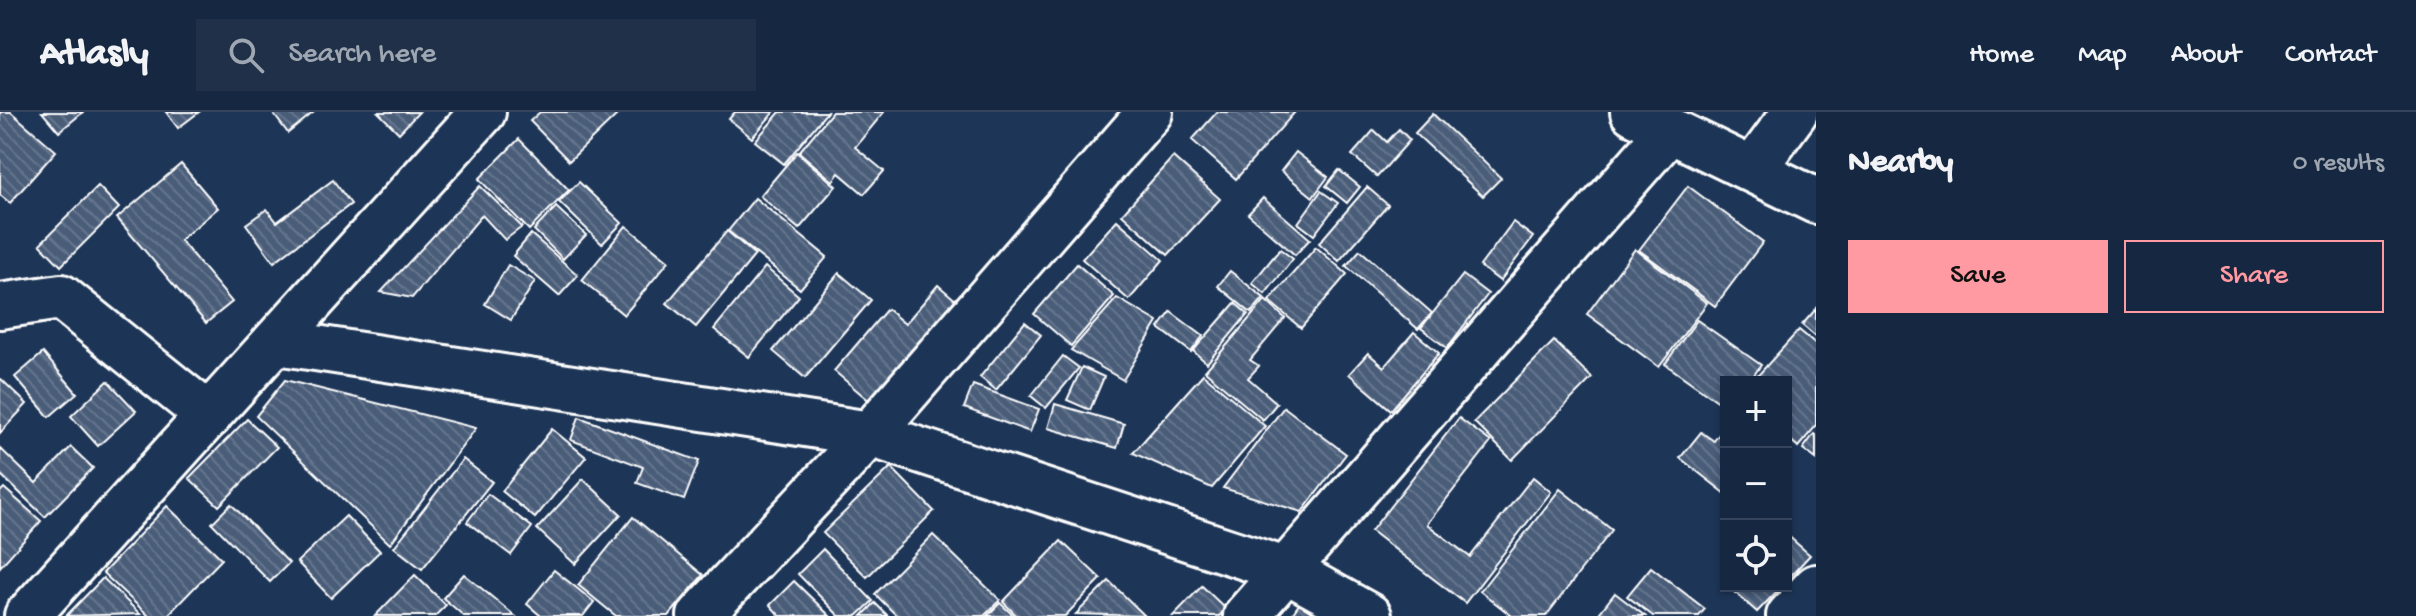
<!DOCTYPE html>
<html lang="en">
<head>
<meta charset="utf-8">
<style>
  :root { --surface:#162841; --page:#1f3048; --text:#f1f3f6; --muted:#9ea6b1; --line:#35445a; --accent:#ff9aa2 }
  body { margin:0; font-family:"Gochi Hand",sans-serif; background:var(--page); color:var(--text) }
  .controls { position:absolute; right:24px; bottom:24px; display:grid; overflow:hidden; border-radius:0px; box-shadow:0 2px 6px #0004 }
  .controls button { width:72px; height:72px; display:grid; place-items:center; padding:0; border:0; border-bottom:2px solid var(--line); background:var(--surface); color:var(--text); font:40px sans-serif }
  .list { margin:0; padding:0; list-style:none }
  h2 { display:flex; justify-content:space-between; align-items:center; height:104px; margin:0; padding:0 32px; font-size:34px }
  h2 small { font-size:26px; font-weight:400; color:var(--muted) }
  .actions { display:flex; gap:16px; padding:24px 32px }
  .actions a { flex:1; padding:18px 0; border:2px solid var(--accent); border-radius:0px; text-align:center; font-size:28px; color:var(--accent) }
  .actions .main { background:var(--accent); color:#111 }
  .icon { flex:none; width:44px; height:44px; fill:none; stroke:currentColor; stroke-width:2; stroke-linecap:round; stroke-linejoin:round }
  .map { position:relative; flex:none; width:1816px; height:504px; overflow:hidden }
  header { display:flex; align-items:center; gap:48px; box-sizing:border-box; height:112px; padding:0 40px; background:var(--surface); border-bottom:2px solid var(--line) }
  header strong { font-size:38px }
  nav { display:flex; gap:44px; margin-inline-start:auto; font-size:28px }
  .search { width:560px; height:72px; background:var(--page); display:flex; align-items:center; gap:20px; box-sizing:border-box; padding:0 28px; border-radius:0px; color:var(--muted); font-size:30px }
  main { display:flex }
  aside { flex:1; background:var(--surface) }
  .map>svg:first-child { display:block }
</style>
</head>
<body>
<header>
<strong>Atlasly</strong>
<div class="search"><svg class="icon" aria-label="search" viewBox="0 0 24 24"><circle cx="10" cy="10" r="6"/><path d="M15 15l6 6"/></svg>Search here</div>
<nav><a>Home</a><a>Map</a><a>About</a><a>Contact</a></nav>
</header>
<main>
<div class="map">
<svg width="1816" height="504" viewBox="0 0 1816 504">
  <defs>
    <pattern id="building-back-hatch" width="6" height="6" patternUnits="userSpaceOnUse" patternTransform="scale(2)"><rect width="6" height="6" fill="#4a5d79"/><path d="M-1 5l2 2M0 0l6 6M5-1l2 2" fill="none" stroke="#65758d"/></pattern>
  </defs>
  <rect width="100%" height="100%" fill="#1d3557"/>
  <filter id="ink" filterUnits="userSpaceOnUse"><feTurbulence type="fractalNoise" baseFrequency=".0125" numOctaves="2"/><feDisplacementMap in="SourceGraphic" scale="16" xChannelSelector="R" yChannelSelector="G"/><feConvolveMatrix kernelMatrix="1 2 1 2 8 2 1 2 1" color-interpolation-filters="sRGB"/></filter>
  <g filter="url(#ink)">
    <g fill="url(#building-back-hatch)" stroke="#fff" stroke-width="2">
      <polygon points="0,0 11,0 56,39 10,91 0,83"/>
      <polygon points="42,0 83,0 59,20"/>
      <polygon points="166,0 199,0 178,16"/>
      <polygon points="272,0 314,0 288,21"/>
      <polygon points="378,0 419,0 399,21"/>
      <polygon points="540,0 616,0 618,2 569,49 530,9"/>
      <polygon points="735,0 774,0 752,26 729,7"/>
      <polygon points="780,0 827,0 784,52 755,29"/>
      <polygon points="832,0 884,0 855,35 884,59 864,82 839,61 833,69 799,40"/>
      <polygon points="1217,0 1295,0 1236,67 1192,28"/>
      <polygon points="1433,2 1501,66 1483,84 1415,21"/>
      <polygon points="1399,17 1410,28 1377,65 1352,43 1374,18 1387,30"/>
      <polygon points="519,27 569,78 529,118 479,67"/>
      <polygon points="797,40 836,74 799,117 760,84"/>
      <polygon points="1296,40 1328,65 1313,85 1281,59"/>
      <polygon points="1173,45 1220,87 1168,143 1122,102"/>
      <polygon points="181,52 218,96 180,128 232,190 206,211 117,106"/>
      <polygon points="1339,58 1360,75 1347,91 1326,74"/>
      <polygon points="333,68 351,92 274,150 246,112 267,97 277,110"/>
      <polygon points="579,70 622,111 602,132 559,90"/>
      <polygon points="98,74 119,96 61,154 40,132"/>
      <polygon points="480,74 522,115 505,128 482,103 412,186 381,180"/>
      <polygon points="1688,74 1763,130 1715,194 1639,138"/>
      <polygon points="1367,75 1388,93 1339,149 1319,131"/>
      <polygon points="1321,79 1338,91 1314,123 1298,111"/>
      <polygon points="755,86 827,145 800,177 728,119"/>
      <polygon points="1263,86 1310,127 1295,143 1248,102"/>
      <polygon points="556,95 586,123 563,147 534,118"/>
      <polygon points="1117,108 1163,148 1129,188 1082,147"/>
      <polygon points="1513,110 1533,125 1500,169 1480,154"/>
      <polygon points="626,114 669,149 624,203 582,168"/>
      <polygon points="727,119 755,143 696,215 667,191"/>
      <polygon points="531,122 578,163 559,184 513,144"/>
      <polygon points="1316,135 1347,162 1301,216 1269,189"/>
      <polygon points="1280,137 1293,147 1265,182 1252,171"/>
      <polygon points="1635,137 1707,191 1659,255 1587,202"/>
      <polygon points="1360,138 1432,201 1418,217 1346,154"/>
      <polygon points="1077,152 1114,184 1071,234 1034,202"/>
      <polygon points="508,153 535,169 511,208 485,192"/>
      <polygon points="765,155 799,184 749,245 714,217"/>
      <polygon points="1230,159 1264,186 1251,201 1218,174"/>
      <polygon points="839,161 871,188 805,266 773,239"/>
      <polygon points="1463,163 1488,182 1447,236 1421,216"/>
      <polygon points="938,173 958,190 872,291 834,259 887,197 905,212"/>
      <polygon points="1117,186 1158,210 1123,268 1071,238"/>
      <polygon points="1265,188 1285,206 1250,248 1259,254 1248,266 1277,291 1263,308 1205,259"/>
      <polygon points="1235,191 1248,202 1207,251 1193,239"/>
      <polygon points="1816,197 1816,225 1802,213"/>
      <polygon points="1171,200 1203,224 1191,240 1159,216"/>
      <polygon points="1697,208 1761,253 1749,270 1726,270 1726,295 1665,252"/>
      <polygon points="1025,210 1041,223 996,278 980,265"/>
      <polygon points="1799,218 1816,232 1816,314 1798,335 1786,324 1786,270 1752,270"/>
      <polygon points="1414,220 1439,241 1391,298 1349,262 1368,241 1384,255"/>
      <polygon points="1554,229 1592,266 1512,348 1474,310"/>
      <polygon points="43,241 77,281 49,305 15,265"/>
      <polygon points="1063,244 1079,256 1046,296 1031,284"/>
      <polygon points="1082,255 1104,265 1090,298 1067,288"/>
      <polygon points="1203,262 1265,314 1212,376 1133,341"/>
      <polygon points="1,267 27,292 0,321 0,267"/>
      <polygon points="285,268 476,316 390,432 256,304"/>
      <polygon points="108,269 136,299 98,334 71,304"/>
      <polygon points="973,273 1039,297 1030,320 964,296"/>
      <polygon points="1055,292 1124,312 1117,336 1048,316"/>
      <polygon points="1284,295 1346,342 1302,400 1223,376"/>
      <polygon points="579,305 699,349 684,388 637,371 643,355 571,328"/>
      <polygon points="1459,306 1491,330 1427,412 1470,445 1533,365 1551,380 1465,491 1371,419"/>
      <polygon points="247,307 277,335 219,394 189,366"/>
      <polygon points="1726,313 1726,382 1680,346 1701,320 1714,329"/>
      <polygon points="552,317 586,345 535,406 502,379"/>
      <polygon points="1814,322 1816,324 1816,347 1803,337"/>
      <polygon points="71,335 93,356 45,405 0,362 0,336 36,371"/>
      <polygon points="463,347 492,370 422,457 394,435"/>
      <polygon points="891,355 934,399 867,465 823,421"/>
      <polygon points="583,367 621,402 575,452 537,417"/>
      <polygon points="4,376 41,409 0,455 0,380"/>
      <polygon points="1560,377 1612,418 1546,504 1512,504 1480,479"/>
      <polygon points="488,382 532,415 511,443 467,410"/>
      <polygon points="231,392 289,451 270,470 212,411"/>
      <polygon points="167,394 222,447 167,504 149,504 103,461"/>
      <polygon points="346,404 380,439 331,486 297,450"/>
      <polygon points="633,405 703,463 669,504 616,504 578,473"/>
      <polygon points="1786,422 1810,443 1786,469"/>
      <polygon points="933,423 1000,488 984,504 897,504 875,482"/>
      <polygon points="1061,429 1101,467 1065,504 1017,504 1003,490"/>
      <polygon points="823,437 873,489 857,504 839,504 798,462"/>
      <polygon points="1651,455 1705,497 1699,504 1653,504 1627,484"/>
      <polygon points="554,458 594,490 583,504 541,504 527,492"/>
      <polygon points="464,462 515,504 464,504 443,486"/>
      <polygon points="415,463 446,493 435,504 375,504"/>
      <polygon points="103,466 140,502 66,504"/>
      <polygon points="794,469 830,504 780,504 770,493"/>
      <polygon points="1109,469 1145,504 1076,502"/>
      <polygon points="1202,474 1226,497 1219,504 1173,504"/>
      <polygon points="1728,474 1782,474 1757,500"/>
      <polygon points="1615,481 1645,504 1597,504"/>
      <polygon points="875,491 888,504 862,504"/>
      <polygon points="1000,491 1014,504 987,504"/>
      <polygon points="1299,492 1318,504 1291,504"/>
    </g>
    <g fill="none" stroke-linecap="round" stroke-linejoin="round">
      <defs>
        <g id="minor">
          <polyline points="1754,56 1795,0"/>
          <polyline points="0,194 61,185 209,304"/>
          <polyline points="277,230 870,322 1288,459 1369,504"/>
          <polyline points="27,504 483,0"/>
          <polyline points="700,504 870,322 1150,0"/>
          <polyline points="1246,504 1669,19"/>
          <polyline points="1789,504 1816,475"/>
        </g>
        <polyline id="primary" points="1633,0 1816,89"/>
      </defs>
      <use href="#minor" stroke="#fff" stroke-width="50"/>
      <use href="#primary" stroke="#fff" stroke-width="50"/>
      <use href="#minor" stroke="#1d3557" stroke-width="44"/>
      <use href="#primary" stroke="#1d3557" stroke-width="44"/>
    </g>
  </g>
</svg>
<div class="controls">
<button>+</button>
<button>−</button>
<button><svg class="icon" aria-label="locate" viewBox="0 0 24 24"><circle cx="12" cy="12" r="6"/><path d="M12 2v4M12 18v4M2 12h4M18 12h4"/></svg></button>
</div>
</div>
<aside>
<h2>Nearby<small>0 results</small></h2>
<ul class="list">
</ul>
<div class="actions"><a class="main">Save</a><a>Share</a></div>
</aside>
</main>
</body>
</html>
